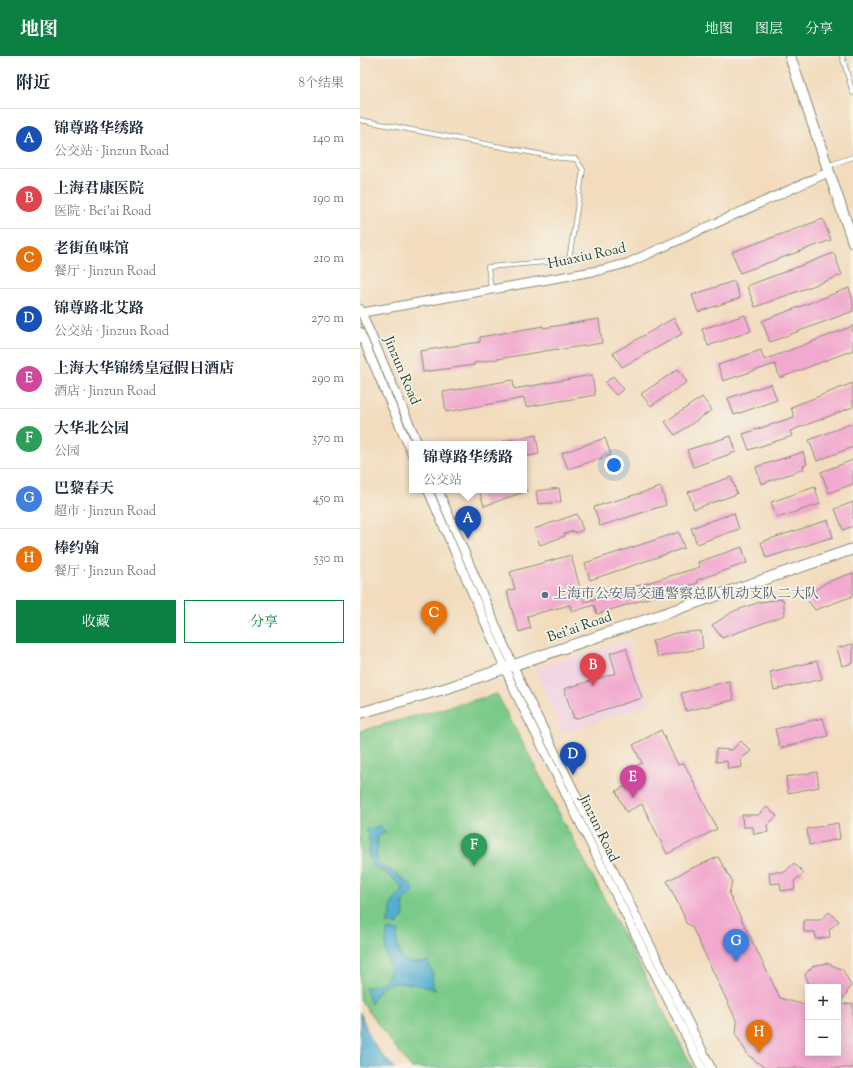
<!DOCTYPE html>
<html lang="zh">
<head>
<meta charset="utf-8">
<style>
  :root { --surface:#fff; --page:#f2f2f3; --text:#1f2937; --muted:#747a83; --line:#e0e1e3; --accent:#0b8043 }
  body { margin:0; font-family:"Sorts Mill Goudy","Noto Serif SC",serif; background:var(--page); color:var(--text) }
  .controls { position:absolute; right:12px; bottom:12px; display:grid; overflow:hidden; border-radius:0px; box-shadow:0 2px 10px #0003 }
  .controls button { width:36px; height:36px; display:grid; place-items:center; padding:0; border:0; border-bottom:1px solid var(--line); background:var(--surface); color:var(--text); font:20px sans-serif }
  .you { position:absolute; left:254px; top:409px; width:14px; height:14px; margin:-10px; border:3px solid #fff; border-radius:50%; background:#1a73e8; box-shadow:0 0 0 6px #1a73e833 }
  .badge { display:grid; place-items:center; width:26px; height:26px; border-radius:50%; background:var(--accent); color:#fff; font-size:13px; font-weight:700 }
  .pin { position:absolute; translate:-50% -33px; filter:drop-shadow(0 1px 2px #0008) }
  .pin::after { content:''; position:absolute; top:21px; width:14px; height:12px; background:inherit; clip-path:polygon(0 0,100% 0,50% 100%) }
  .popup { position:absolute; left:49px; top:385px; width:118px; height:52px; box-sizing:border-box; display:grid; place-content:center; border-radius:0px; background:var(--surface); filter:drop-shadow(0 1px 3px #0005); font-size:13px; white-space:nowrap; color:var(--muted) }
  .popup b { font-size:15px; color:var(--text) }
  .popup::after { content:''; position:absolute; left:50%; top:100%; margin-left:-8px; border:8px solid transparent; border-top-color:var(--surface) }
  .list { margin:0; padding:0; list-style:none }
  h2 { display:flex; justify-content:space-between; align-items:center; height:52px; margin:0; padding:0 16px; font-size:17px }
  h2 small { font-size:13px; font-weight:400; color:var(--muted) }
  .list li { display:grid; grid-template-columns:26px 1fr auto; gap:12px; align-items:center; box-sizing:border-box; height:60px; padding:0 16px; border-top:1px solid var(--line) }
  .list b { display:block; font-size:15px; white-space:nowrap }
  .list p { margin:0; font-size:13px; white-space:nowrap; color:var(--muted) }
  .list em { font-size:13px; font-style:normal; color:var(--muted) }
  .actions { display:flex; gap:8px; padding:12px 16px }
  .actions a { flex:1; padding:9px 0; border:1px solid var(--accent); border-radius:0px; text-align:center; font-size:14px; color:var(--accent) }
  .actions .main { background:var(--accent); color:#fff }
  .map { position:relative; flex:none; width:493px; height:1012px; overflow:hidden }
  header { display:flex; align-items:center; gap:24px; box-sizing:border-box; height:56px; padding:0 20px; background:var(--accent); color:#fff }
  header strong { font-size:19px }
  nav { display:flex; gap:22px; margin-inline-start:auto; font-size:14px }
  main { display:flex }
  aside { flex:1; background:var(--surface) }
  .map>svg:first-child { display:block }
</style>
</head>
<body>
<header>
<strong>地图</strong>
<nav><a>地图</a><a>图层</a><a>分享</a></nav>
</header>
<main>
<aside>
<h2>附近<small>8个结果</small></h2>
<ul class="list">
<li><span class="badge" style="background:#1a4fb4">A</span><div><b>锦尊路华绣路</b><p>公交站 · Jinzun Road</p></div><em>140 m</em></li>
<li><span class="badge" style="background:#e0444e">B</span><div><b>上海君康医院</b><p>医院 · Bei'ai Road</p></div><em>190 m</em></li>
<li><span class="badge" style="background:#e8710a">C</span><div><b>老街鱼味馆</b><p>餐厅 · Jinzun Road</p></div><em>210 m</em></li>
<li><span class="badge" style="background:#1a4fb4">D</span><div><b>锦尊路北艾路</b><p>公交站 · Jinzun Road</p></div><em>270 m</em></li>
<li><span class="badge" style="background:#d1479c">E</span><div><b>上海大华锦绣皇冠假日酒店</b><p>酒店 · Jinzun Road</p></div><em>290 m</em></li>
<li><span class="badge" style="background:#2e9e5b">F</span><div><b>大华北公园</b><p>公园</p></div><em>370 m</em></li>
<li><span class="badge" style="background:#3f7fe0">G</span><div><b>巴黎春天</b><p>超市 · Jinzun Road</p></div><em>450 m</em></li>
<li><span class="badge" style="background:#e8710a">H</span><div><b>棒约翰</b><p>餐厅 · Jinzun Road</p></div><em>530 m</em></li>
</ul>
<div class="actions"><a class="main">收藏</a><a>分享</a></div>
</aside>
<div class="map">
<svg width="493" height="1012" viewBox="0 0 493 1012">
  <rect width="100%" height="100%" fill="#f7f3e8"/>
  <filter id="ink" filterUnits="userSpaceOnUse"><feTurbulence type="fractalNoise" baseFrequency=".025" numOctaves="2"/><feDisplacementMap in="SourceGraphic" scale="8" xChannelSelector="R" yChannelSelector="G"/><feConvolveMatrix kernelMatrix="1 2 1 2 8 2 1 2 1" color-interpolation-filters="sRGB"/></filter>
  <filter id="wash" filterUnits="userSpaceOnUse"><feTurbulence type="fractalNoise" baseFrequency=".012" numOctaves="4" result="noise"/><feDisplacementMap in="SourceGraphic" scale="16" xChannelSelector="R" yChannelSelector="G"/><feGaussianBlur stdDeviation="0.9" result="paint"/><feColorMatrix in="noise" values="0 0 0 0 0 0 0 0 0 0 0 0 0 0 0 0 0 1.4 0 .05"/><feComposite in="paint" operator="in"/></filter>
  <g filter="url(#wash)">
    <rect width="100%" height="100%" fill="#f2dcbd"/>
    <polygon fill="#f1d0e2" points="266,585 289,647 202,677 175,613"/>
    <polygon fill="#7cca89" stroke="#4e845e" points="137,638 333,1012 51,1012 0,944 0,675"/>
    <g fill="#53afd1" stroke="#397682">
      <path d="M20,770l6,6 -8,4 -2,25 34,23 4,7 -3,4 -8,6 1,15 -5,5 -1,4 -11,-2 4,-9v-9l6,-9 5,-4 1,-3c-4,-5 -8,-10 -14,-13 -6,-5 -14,-7 -18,-13 -5,-11 3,-25 -6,-33z"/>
      <path d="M27,874l12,1c-5,11 -1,30 13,32 5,1 11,-1 16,-2l2,7 2,2 1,17 3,3c-16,-5 -44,-13 -57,0 -4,3 -5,9 -8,14l-6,-17c7,1 23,-6 24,-13 1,-7 -2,-15 -3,-22 -1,-8 1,-15 1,-22z"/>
      <polygon points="0,956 10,982 22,999 35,1012 3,1012 0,1008"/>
    </g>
    <g id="blocks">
      <g fill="#f2a9cf">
        <polygon points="463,163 471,184 380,217 372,196"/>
        <polygon points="474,197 482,219 395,251 387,230"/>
        <polygon points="374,225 380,242 338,256 332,239"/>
        <polygon points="489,232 493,244 493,255 410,286 402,265"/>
        <polygon points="385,259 391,275 348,290 342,273"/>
        <polygon points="314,262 322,278 262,311 253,297"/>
        <polygon points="239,263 242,287 197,294 197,293 114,307 114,309 63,316 60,295 120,286 120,281 183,270 183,272"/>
        <polygon points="493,270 493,294 420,322 415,308 363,325 358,309 401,294 404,304"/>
        <polygon points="318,313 327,326 291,350 281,338"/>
        <polygon points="232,319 235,339 166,351 164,342 86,356 83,336 153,324 154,333"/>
        <polygon points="253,320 264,333 256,339 245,327"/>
        <polygon points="493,327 493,351 430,375 432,380 389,394 383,378 434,361 431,351"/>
        <polygon points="411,328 417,344 374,359 368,342"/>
        <polygon points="342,341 352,354 315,379 305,366"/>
        <polygon points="493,367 493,391 457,405 449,384"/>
        <polygon points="176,379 179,398 164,401 164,388 143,388 143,385"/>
        <polygon points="371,380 376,396 333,411 327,394"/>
        <polygon points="245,382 251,399 208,413 202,397"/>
        <polygon points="443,396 447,408 443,410 444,413 401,428 396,411"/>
        <polygon points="493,404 493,428 469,437 461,416"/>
        <polygon points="371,421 377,438 334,453 328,436"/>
        <polygon points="301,431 306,449 240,470 234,451"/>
        <polygon points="455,431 460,448 417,462 411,446"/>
        <polygon points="199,432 201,446 178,448 176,435"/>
        <polygon points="119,434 167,434 167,435 124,450"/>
        <polygon points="493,446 493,470 483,474 475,453"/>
        <polygon points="374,457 379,473 337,488 331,472"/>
        <polygon points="217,458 223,474 215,477 214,475 204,478 205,480 180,489 174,473"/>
        <polygon points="468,464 473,481 406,502 401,486"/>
        <polygon points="319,476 324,492 230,524 225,507"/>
        <polygon points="382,491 387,507 337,524 338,527 237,558 234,549 212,556 210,549 167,560 171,572 159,576 151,551 147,535 155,533 150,516 211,499 224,546 340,511 338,506"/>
        <polygon points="493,517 493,540 455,554 445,541 467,526"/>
        <polygon points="423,543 425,559 362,582 352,569 374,555 400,546"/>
        <polygon points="341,575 343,592 298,601 292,585 316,577"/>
        <polygon points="493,588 493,607 482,610 477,592"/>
        <polygon points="266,592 282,642 214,663 204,633 256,617 250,597"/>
        <polygon points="457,605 462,623 414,634 410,616"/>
        <polygon points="369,625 374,644 326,655 321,637"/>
        <polygon points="463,662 468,680 420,692 415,673"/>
        <polygon points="301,674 318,709 324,707 357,773 307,798 282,748 266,756 256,735 274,726 268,714 282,707 273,689"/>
        <polygon points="381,685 391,695 381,703 382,711 368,713 367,705 356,706 356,693 372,694"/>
        <polygon points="457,716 459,731 428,737 426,721"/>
        <polygon points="407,751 417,760 407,769 408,776 394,778 393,771 383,771 382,759 398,759"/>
        <polygon points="478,767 480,783 449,789 447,773"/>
        <polygon points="358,801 372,825 369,838 420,942 448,950 448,997 478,997 478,931 450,931 445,918 453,910 467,907 483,914 491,930 479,949 493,947 493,1012 405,1012 388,999 376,979 377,966 332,871 326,867 323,858 307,825 330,813"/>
        <polygon points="434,807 444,817 434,825 435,833 421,835 420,827 410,828 409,816 425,816"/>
        <polygon points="469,856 479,865 469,874 470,881 456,883 455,876 444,876 444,864 460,864"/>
      </g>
    </g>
  </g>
  <g filter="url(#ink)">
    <use href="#blocks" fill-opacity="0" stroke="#888c78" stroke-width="1"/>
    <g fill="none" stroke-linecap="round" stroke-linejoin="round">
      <defs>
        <g id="service">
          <polyline points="482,0 493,37"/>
          <polyline points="0,64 200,102 216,103 223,114 209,204 128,211 131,233"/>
          <polyline points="467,110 493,101"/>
        </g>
        <g id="minor">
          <polyline points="0,253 58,388"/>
          <polyline points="0,257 241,214 268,207 469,116"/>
          <polyline points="0,276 52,398"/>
          <polyline points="68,434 156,638 342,1012"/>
          <polyline points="78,434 144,589 164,634 351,1012"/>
        </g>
        <g id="tertiary">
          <polyline points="430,0 469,116 493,186"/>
          <polyline points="0,657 87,632 493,493"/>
        </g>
      </defs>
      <use href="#service" stroke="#888c78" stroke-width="5.5"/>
      <use href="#minor" stroke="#888c78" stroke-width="10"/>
      <use href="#tertiary" stroke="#888c78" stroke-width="12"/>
      <use href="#service" stroke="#fff" stroke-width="4"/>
      <use href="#minor" stroke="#fff" stroke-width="8"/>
      <use href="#tertiary" stroke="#fff" stroke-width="10"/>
    </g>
  </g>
  <circle fill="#5c6f8a" stroke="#f7f3e8" stroke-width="1.5" cx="185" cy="539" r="4"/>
  <g text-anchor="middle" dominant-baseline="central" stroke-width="3.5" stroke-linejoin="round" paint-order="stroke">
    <g font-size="14" fill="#1f3d34" stroke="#f7f3e8">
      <text transform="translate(227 201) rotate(-12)">Huaxiu Road</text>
      <text transform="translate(41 315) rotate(67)">Jinzun Road</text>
      <text transform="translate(220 572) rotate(-19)">Bei'ai Road</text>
      <text transform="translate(238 773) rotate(64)">Jinzun Road</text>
    </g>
    <g font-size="14" fill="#4e5e75" stroke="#f7f3e8" text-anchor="start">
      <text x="193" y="539">上海市公安局交通警察总队机动支队二大队</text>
    </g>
  </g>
</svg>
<div class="controls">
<button>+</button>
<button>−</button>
</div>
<div class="you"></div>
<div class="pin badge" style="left:108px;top:483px;background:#1a4fb4">A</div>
<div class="popup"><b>锦尊路华绣路</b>公交站</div>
<div class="pin badge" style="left:233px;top:630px;background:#e0444e">B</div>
<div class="pin badge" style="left:74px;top:578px;background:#e8710a">C</div>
<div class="pin badge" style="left:213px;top:719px;background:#1a4fb4">D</div>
<div class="pin badge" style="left:273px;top:742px;background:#d1479c">E</div>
<div class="pin badge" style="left:114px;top:810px;background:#2e9e5b">F</div>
<div class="pin badge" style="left:376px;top:906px;background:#3f7fe0">G</div>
<div class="pin badge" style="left:399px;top:997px;background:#e8710a">H</div>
</div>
</main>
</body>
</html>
